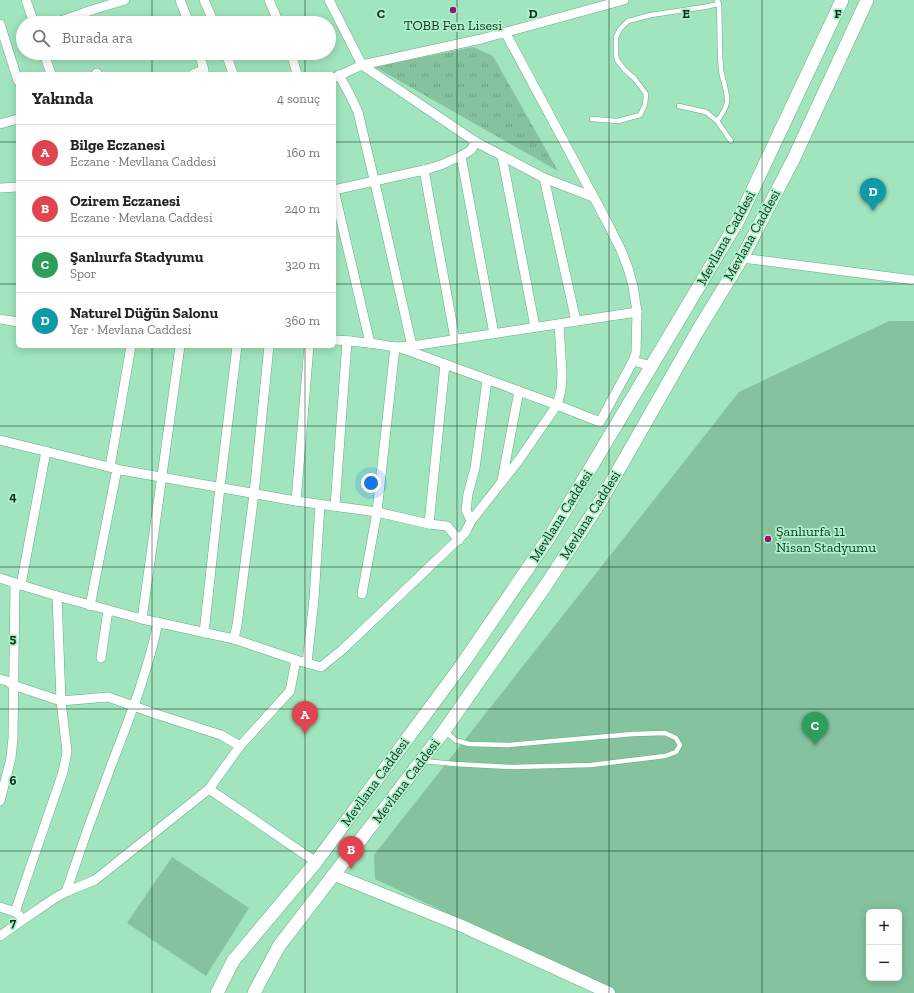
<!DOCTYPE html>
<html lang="tr">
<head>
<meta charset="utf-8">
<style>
  :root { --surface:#fff; --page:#f6f6f6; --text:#222; --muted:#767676; --line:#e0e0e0; --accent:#111827 }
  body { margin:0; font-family:"Zilla Slab",serif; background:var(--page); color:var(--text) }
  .controls { position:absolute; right:12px; bottom:12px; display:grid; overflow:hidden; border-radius:6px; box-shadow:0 2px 10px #0003 }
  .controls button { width:36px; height:36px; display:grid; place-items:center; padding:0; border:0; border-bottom:1px solid var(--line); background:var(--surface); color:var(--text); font:20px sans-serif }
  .you { position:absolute; left:371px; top:483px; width:14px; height:14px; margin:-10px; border:3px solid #fff; border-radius:50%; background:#1a73e8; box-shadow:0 0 0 6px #1a73e833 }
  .badge { display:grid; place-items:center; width:26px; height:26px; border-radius:50%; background:var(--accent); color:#fff; font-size:13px; font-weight:700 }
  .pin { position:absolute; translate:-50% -33px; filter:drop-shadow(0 1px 2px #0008) }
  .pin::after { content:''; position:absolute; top:21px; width:14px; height:12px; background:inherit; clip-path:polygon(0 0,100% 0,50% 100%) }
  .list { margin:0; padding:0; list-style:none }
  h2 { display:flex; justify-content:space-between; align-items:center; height:52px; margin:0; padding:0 16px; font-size:17px }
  h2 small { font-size:13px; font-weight:400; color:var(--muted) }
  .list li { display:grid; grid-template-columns:26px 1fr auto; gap:12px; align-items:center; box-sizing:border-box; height:56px; padding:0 16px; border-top:1px solid var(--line) }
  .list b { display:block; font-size:15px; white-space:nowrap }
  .list p { margin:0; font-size:13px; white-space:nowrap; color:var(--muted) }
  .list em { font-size:13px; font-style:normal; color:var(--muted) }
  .icon { flex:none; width:22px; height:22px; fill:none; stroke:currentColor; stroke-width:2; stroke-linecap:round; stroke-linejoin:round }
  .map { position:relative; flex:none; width:914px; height:993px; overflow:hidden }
  .search { position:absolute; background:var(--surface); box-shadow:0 2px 10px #0003; left:16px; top:16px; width:320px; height:44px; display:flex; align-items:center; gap:10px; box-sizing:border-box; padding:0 14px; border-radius:22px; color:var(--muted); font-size:15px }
  .panel { position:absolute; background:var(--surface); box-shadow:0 2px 10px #0003; left:16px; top:72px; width:320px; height:276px; border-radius:6px }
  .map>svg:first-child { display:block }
</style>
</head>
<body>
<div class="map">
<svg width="914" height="993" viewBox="0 0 914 993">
  <defs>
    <pattern id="grass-tufts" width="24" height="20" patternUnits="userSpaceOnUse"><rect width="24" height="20" fill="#84c39e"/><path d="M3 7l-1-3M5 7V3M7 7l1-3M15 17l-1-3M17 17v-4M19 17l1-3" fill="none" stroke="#6b9f80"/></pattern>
  </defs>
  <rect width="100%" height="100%" fill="#a0e5bd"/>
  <polygon fill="url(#grass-tufts)" points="473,47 493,56 558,171 375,67"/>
  <g fill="#84c39e" fill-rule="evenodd">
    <path d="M889,321h25v672h-298l-241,-114 -1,-24 365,-463zM869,912h30v66h-30z"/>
    <polygon points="172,857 249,908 206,976 127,923"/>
  </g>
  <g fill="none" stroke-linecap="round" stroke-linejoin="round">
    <defs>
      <g id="service">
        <polyline points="679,106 706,112 717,121 731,141"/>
        <polyline points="592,119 618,121 640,115 645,105 646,94 635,79 625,70 617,60 616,55 616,37 620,29 628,21 651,15 704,7 719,4"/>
        <path d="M717,121c4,-5 9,-13 10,-19 1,-11 -5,-22 -6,-33 -2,-22 -1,-44 -2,-65l-2,-4"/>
        <polyline points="423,761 455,764 512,767 591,765 665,756 676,752 680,745 676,738 665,733 633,734 508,745 469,744 455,740 445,731"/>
      </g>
      <g id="minor">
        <polyline points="26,0 34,23"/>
        <polyline points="180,0 189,23"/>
        <polyline points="204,0 214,23"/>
        <polyline points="269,0 279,23"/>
        <polyline points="329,0 362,65 481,39 624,0"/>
        <polyline points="55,23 92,10 125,0"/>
        <polyline points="0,24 18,81"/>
        <polyline points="505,32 606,220 621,250 628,268 633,286 637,312 636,353 633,361 652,366"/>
        <polyline points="44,53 51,74"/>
        <polyline points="226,53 233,74"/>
        <polyline points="291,53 297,74"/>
        <polyline points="96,74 97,73"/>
        <polyline points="193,74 204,70 199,53"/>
        <polyline points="339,75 350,95 358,112 381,209 412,346"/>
        <polyline points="334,78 362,65 476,142 544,178 593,197"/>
        <polyline points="0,124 18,119"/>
        <polyline points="461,156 494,334"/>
        <polyline points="502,156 535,327"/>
        <polyline points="424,170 455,339"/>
        <polyline points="544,178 576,321"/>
        <polyline points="0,188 18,187"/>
        <polyline points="334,190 370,343 365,342"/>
        <polyline points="334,190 424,170 441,165 461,156 471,150 476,142"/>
        <polyline points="742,258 914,280"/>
        <polyline points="0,319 18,322"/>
        <polyline points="334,340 352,341"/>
        <polyline points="401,348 557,405 561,390 562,373 559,324"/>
        <polyline points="0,440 121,470 296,501 377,512 429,524 447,526 459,540"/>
        <polyline points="110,467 131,346"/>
        <polyline points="502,480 519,391"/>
        <polyline points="296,501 309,346"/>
        <polyline points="335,506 347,341 370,343 395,347 412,346 637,312"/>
        <polyline points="471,521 466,510 468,494 475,468 487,380"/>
        <polyline points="429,524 445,364"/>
        <polyline points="0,578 21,585 57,596 142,619 234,639 296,660 321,667 342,650 465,533 471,521 519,460 557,405 600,422 633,361"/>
        <polyline points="21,585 46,451"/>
        <polyline points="362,594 377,512 395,347"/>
        <polyline points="90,606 117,469"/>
        <path d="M142,619c12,-91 26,-182 38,-273"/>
        <polyline points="204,633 220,487 237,346"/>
        <polyline points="234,639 237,625 254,494 269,346"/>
        <polyline points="101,658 108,610"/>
        <polyline points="307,663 314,599 320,505"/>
        <polyline points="0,679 7,681 13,685 61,701 108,697 156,714 221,735 240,746"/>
        <polyline points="209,789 316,862"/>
        <polyline points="0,801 11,758 13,738 15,583"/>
        <path d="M66,892c14,-42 29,-84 45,-126 18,-47 37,-94 47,-144"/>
        <polyline points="0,907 15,912 19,915"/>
        <polyline points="15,912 63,772 67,752 61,701 57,596"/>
        <polyline points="0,936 24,919 55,898 66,892 95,880 209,789 240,746 290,691 296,660"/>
      </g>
      <polyline id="tertiary" points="335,875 462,926 609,993"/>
      <g id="secondary">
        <polyline points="217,993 233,961 316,862 461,666 550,536 739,219 842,0"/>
        <polyline points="254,993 279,946 444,731 546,585 602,499 697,332 742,258 793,160 867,0"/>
      </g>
    </defs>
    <use href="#service" stroke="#68ab85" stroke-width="5.5"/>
    <use href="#minor" stroke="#68ab85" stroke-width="10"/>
    <use href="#tertiary" stroke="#68ab85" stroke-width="13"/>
    <use href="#secondary" stroke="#68ab85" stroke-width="14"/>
    <use href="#service" stroke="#fff" stroke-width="4.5"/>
    <use href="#minor" stroke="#fff" stroke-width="9"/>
    <use href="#tertiary" stroke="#fff" stroke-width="12"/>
    <use href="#secondary" stroke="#fff" stroke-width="13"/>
  </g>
  <path fill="none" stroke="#143021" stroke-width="1" stroke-opacity="0.55" d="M152,0v23M305,0v23M457,0v993M609,0v993M762,0v993M152,53v21M305,53v21M0,142h18M334,142h580M0,284h18M334,284h580M152,346v647M305,346v647M0,426h914M0,567h914M0,709h914M0,851h914"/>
  <g fill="#8f1877" stroke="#adf3c9" stroke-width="1.5">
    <circle cx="453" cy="10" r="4"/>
    <circle cx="768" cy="539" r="4"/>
  </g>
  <g text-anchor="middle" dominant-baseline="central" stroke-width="3.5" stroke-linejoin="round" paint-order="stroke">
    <g font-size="14" fill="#143021" stroke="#adf3c9">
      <text x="453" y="25">TOBB Fen Lisesi</text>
      <text x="776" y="531" text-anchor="start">Şanlıurfa 11<tspan x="776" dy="16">Nisan Stadyumu</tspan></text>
    </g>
    <g font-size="14" fill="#143021" stroke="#adf3c9">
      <text transform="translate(752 235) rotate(-61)">Mevlana Caddesi</text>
      <text transform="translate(726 238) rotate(-61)">Mevllana Caddesi</text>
      <text transform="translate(590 515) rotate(-58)">Mevlana Caddesi</text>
      <text transform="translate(561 516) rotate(-58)">Mevllana Caddesi</text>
      <text transform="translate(406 781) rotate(-53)">Mevlana Caddesi</text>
      <text transform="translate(375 782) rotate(-54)">Mevllana Caddesi</text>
    </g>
  </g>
  <g font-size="13" text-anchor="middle" font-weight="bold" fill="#143021" stroke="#adf3c9" stroke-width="3.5" stroke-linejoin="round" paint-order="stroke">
    <text x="381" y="18">C</text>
    <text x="533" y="18">D</text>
    <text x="686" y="18">E</text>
    <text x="838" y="18">F</text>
    <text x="13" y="501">4</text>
    <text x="13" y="643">5</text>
    <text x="13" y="785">6</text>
    <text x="13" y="927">7</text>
  </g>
</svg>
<div class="controls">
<button>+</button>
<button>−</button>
</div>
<div class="you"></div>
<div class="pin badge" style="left:305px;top:734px;background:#e0444e">A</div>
<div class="pin badge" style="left:351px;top:869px;background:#e0444e">B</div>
<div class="pin badge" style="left:815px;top:745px;background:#2e9e5b">C</div>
<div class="pin badge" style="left:873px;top:211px;background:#0f9aa8">D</div>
<div class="search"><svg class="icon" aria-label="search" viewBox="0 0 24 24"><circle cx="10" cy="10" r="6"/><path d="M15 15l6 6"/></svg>Burada ara</div>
<section class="panel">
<h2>Yakında<small>4 sonuç</small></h2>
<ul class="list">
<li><span class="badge" style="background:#e0444e">A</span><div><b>Bilge Eczanesi</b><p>Eczane · Mevllana Caddesi</p></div><em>160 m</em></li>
<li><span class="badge" style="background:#e0444e">B</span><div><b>Ozirem Eczanesi</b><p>Eczane · Mevlana Caddesi</p></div><em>240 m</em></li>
<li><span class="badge" style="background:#2e9e5b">C</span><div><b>Şanlıurfa Stadyumu</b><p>Spor</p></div><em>320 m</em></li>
<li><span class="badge" style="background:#0f9aa8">D</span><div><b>Naturel Düğün Salonu</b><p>Yer · Mevlana Caddesi</p></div><em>360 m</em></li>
</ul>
</section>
</div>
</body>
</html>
